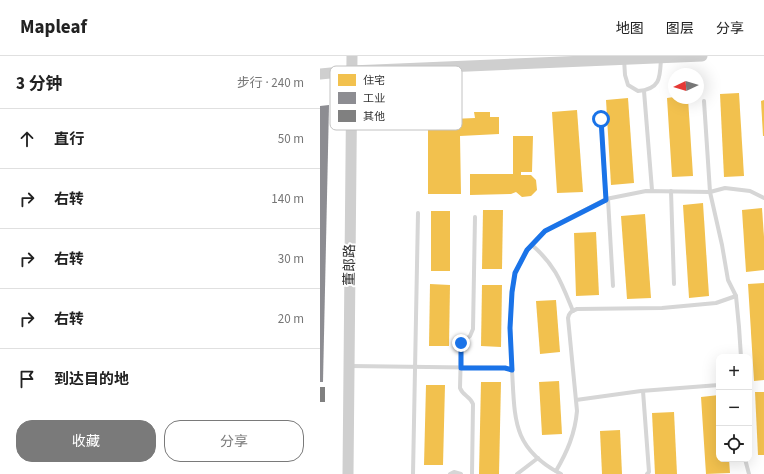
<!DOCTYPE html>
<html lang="zh">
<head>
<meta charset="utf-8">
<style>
  :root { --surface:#fff; --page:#f6f6f6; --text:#222; --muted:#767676; --line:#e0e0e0; --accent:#7a7a7a }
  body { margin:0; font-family:"Source Sans 3","Noto Sans SC",sans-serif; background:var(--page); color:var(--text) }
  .controls { position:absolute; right:12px; bottom:12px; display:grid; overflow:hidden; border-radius:8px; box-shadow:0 4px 16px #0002 }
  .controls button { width:36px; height:36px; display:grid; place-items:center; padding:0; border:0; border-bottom:1px solid var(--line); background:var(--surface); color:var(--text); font:20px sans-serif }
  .compass { position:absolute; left:348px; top:12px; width:36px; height:36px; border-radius:50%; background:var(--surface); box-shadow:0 4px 16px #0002; rotate:266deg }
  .stop { position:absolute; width:12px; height:12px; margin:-9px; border:3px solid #1a73e8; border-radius:50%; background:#fff }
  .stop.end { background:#1a73e8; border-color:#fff; box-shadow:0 1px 4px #0008 }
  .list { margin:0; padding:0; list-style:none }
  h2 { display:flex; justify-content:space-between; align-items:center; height:52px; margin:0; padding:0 16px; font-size:17px }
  h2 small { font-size:13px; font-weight:400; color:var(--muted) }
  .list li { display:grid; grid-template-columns:26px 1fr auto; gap:12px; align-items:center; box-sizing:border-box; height:60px; padding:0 16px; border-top:1px solid var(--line) }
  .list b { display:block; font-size:15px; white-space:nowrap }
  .list em { font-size:13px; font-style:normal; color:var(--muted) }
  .actions { display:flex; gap:8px; padding:12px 16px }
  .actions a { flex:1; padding:9px 0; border:1px solid var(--accent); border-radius:16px; text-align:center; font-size:14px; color:var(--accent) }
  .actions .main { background:var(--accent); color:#fff }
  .icon { flex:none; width:22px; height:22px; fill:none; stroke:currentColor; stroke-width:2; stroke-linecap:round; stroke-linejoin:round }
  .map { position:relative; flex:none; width:444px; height:418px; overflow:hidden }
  header { display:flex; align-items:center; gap:24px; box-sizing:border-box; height:56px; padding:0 20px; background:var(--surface); border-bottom:1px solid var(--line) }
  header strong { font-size:19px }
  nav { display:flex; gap:22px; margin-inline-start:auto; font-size:14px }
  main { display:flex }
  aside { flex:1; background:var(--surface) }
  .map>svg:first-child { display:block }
</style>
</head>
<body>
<header>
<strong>Mapleaf</strong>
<nav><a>地图</a><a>图层</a><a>分享</a></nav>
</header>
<main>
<aside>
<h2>3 分钟<small>步行 · 240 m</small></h2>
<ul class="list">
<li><svg class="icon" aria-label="ahead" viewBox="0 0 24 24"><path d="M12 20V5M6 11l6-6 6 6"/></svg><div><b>直行</b></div><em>50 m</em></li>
<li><svg class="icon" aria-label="right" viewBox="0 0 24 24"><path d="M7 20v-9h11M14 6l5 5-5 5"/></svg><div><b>右转</b></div><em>140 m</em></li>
<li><svg class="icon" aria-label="right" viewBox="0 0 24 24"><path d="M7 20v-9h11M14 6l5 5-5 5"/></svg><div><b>右转</b></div><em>30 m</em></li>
<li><svg class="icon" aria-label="right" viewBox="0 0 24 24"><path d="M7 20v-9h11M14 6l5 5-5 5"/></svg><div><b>右转</b></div><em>20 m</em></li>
<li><svg class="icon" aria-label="arrive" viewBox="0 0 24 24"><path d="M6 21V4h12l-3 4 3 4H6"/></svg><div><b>到达目的地</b></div></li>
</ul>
<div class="actions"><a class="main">收藏</a><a>分享</a></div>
</aside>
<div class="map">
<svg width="444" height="418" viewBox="0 0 444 418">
  <rect width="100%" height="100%" fill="#fff"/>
  <g fill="#f2c14e">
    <polygon points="419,37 424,120 404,121 400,38"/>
    <polygon points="354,41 368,42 373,120 352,121 347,42"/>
    <polygon points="308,42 314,127 291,129 286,44"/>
    <polygon points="444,44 444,80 443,80 441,45"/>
    <polygon points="257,54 263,136 237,137 232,56"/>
    <polygon points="154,56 170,56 170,61 179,61 179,78 140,80 141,138 108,138 108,59 131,59 132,63 155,62"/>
    <polygon points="193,80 213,80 212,116 201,116 201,119 211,119 216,124 217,134 211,140 202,141 196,136 191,138 150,139 150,118 193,118"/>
    <polygon points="383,147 389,240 369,242 363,149"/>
    <polygon points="442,152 444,181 444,214 426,216 422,154"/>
    <polygon points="163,154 183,154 182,213 162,213"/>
    <rect x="111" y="155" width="19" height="60"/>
    <polygon points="325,158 331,242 307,243 301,160"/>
    <polygon points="276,176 279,239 256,240 254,177"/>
    <polygon points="444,227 444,324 434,325 428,228"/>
    <polygon points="110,228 130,229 129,290 109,290"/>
    <polygon points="162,229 182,229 181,291 161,290"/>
    <polygon points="236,244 240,296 220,298 216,245"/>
    <polygon points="239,325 242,378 222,379 219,326"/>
    <polygon points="161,326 181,326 179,418 159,418"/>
    <polygon points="106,329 125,329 123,409 104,409"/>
    <polygon points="435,336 444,336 444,399 438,399"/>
    <polygon points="399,339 399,403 409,403 410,417 386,418 381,341"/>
    <polygon points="354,356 357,418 335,418 332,357"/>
    <polygon points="300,374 302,418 282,418 280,375"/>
  </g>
  <polygon fill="#8d8d92" points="9,49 3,326 0,326 0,50"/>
  <rect fill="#808080" x="0" y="331" width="5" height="15"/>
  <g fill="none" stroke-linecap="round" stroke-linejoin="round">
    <g stroke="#d6d6d6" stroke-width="4">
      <path d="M304,3l1,16 3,10 10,6c23,-2 22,-14 23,-33"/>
      <polyline points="324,35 332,134"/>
      <polyline points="384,45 390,136 402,189 408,224 416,240 419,271 421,301"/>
      <polyline points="281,63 286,143"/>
      <polyline points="351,135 354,228"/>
      <polyline points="288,143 293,230"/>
      <path d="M212,189c24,21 29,37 41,66"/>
      <path d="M30,310l155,2 7,2c3,50 0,78 49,104"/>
      <polyline points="192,314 190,271 192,236 195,217 207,194 225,175 286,143 326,135 390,136 405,132 430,135 444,142"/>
      <polyline points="323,335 329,416 327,418"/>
      <polyline points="256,344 321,335 399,329"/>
      <polyline points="425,403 429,418"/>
      <path d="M236,415c11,-19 19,-37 21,-60l-9,-93c1,-5 3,-7 9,-9l85,-1 54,-5 20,-7"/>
      <polyline points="93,418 98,157"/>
      <polyline points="130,418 134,416 141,418"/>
      <path d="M152,418l1,-70c-3,-8 -10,-8 -13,-16l1,-40v-5l9,-7 3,-7 2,-112"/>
      <polyline points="197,418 218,402"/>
    </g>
    <g stroke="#cfcfcf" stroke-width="11">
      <polyline points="0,18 31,15 382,0"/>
      <polyline points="28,418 32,0"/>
    </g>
  </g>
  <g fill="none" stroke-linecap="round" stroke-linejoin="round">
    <polyline stroke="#1a73e8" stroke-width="5" points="141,287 141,312 185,312 192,314 190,272 192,236 195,217 207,194 225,175 286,144 281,63"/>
  </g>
  <g text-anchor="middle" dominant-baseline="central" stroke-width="4" stroke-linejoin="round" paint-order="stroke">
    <g font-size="14" fill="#323232" stroke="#fff">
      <text transform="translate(30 209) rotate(-89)">董郎路</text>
    </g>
  </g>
  <rect x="10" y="10" width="132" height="64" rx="6" fill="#fff" stroke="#c2c2c2" stroke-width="1"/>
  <rect x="18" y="18" width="18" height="12" fill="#f2c14e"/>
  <rect x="18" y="36" width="18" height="12" fill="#8d8d92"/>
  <rect x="18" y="54" width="18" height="12" fill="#808080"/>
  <g font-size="11" fill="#323232">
    <text x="43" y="28">住宅</text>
    <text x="43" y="46">工业</text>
    <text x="43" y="64">其他</text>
  </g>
</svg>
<div class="controls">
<button>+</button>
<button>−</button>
<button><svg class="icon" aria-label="locate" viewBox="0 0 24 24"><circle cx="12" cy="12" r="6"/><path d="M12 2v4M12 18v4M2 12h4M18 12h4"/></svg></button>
</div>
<svg class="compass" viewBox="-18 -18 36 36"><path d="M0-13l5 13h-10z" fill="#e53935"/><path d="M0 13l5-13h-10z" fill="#767676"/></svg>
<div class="stop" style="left:281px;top:63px"></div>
<div class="stop end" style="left:141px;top:287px"></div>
</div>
</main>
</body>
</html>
